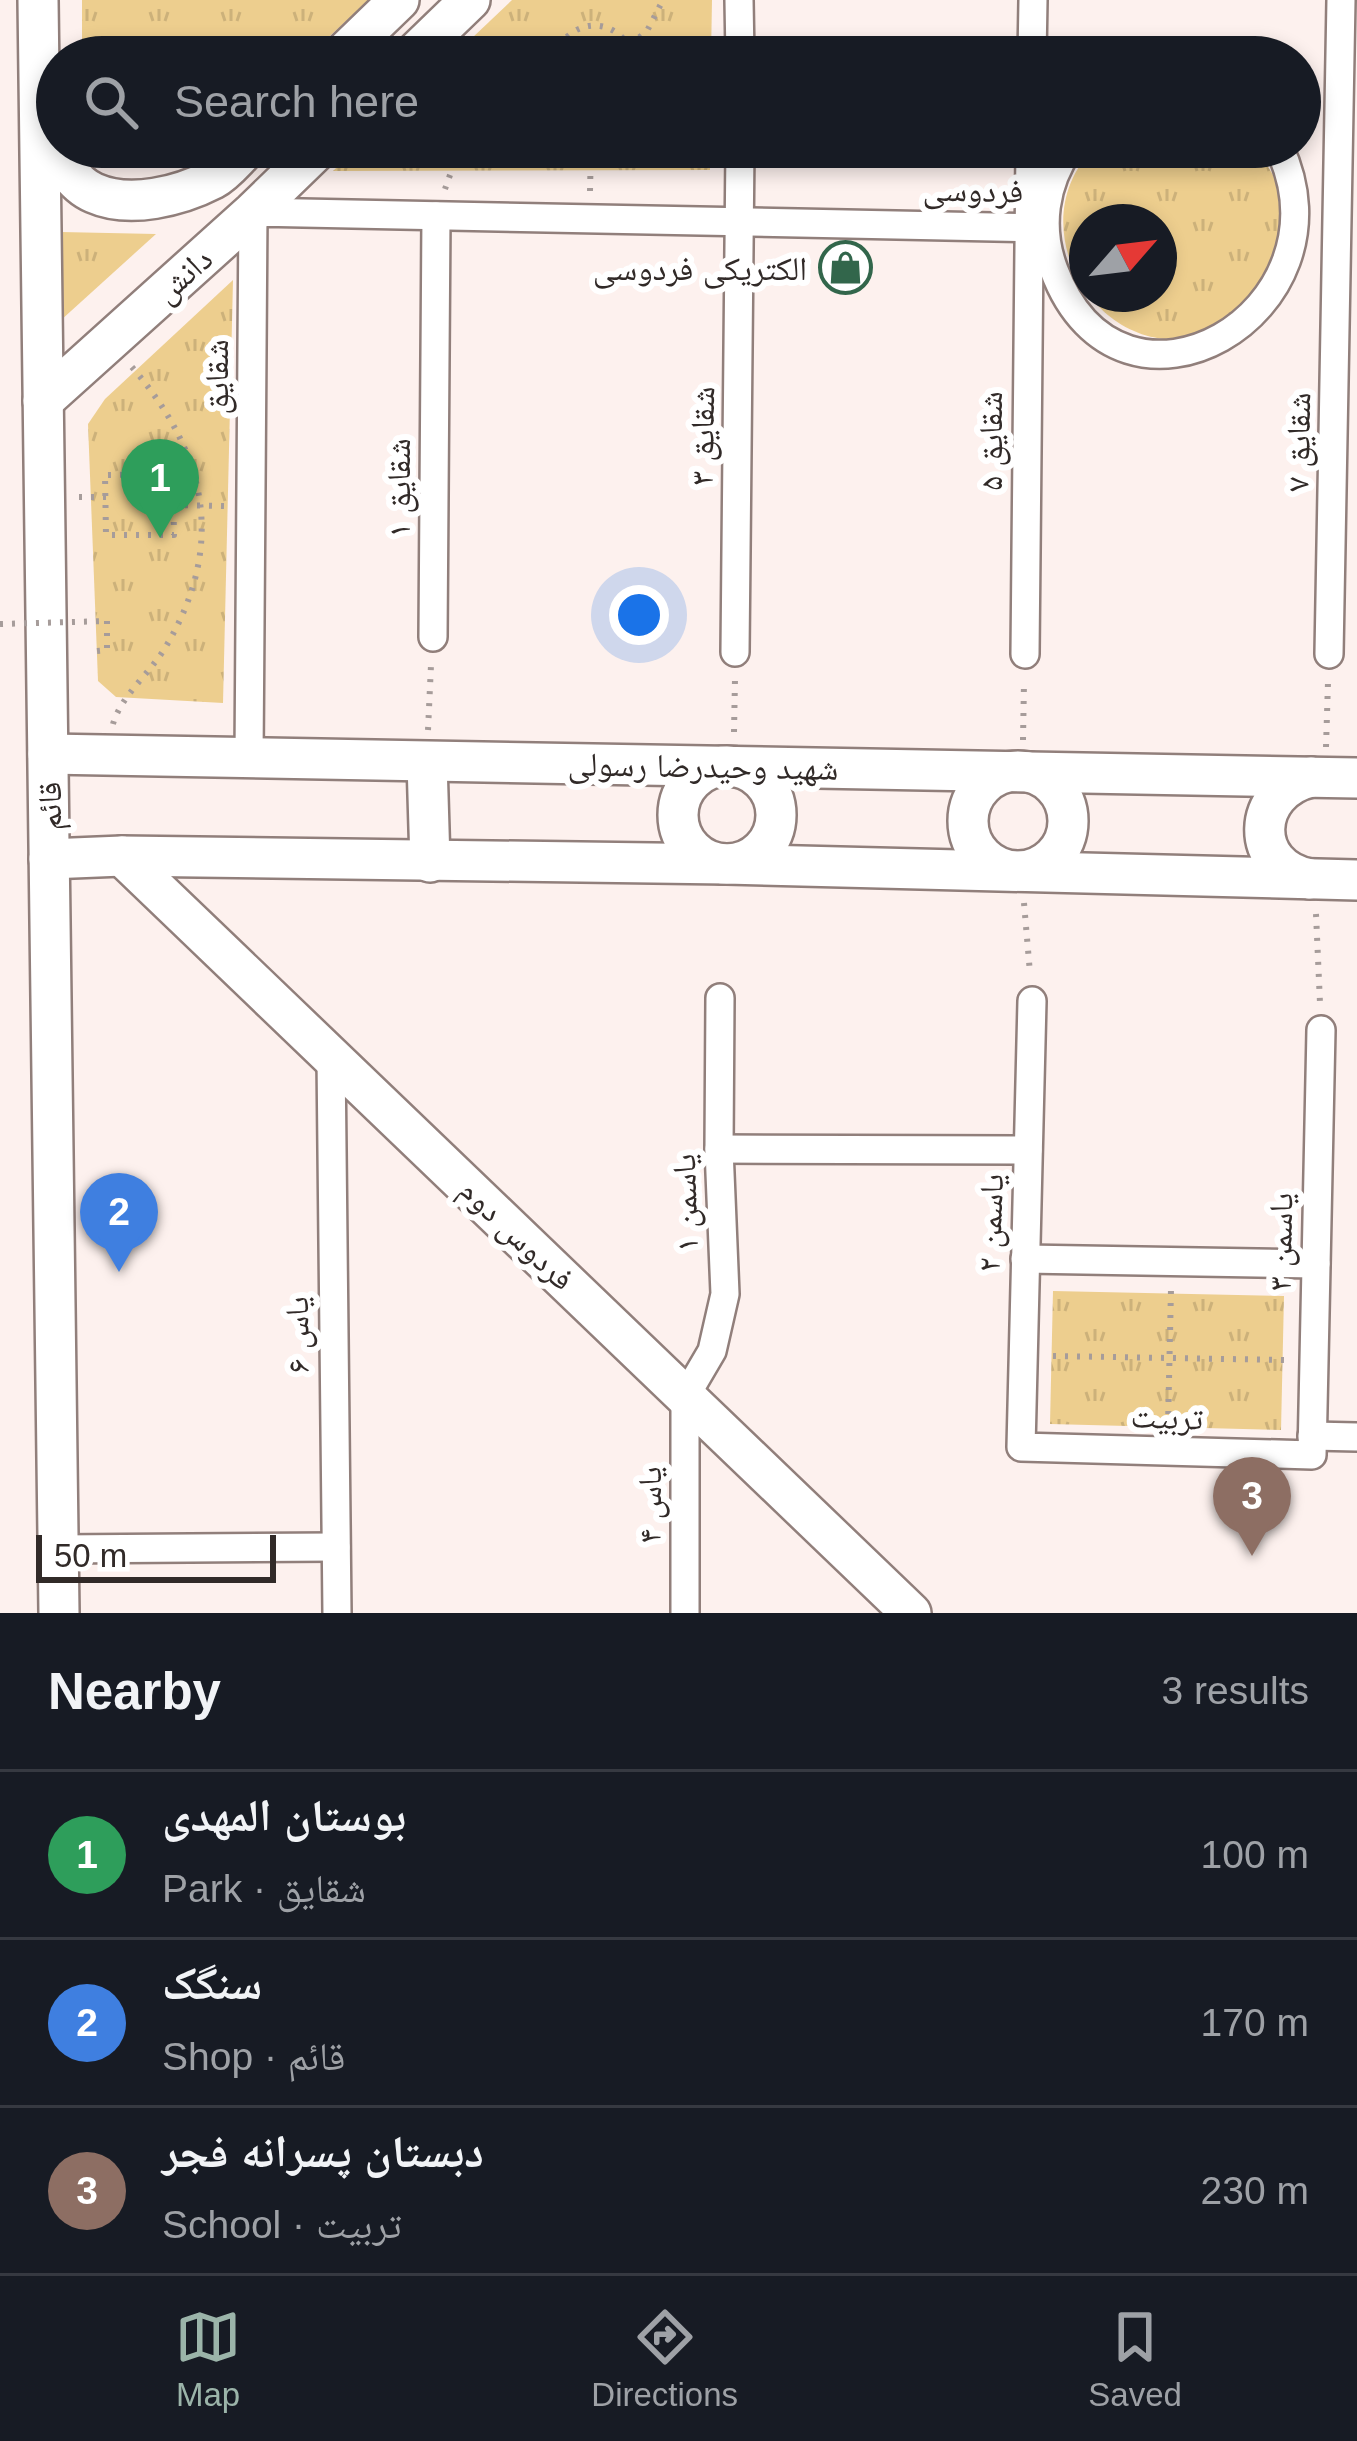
<!DOCTYPE html>
<html lang="en">
<head>
<meta charset="utf-8">
<style>
  :root { --surface:#171b24; --page:#20242c; --text:#f1f3f6; --muted:#9ea1a6; --line:#363941; --accent:#9bb4a9 }
  body { margin:0; font-family:Arial,"Noto Naskh Arabic",sans-serif; background:var(--page); color:var(--text) }
  .compass { position:absolute; left:1069px; top:204px; width:108px; height:108px; border-radius:50%; background:var(--surface); box-shadow:0 6px 18px #0003; rotate:62deg }
  .scale { position:absolute; left:36px; bottom:30px; width:240px; box-sizing:border-box; padding-left:12px; border:6px solid #312a28; border-top:0; font-size:33px; line-height:42px; white-space:nowrap; color:#312a28; -webkit-text-stroke:9px #fff; paint-order:stroke }
  .you { position:absolute; left:639px; top:615px; width:42px; height:42px; margin:-30px; border:9px solid #fff; border-radius:50%; background:#1a73e8; box-shadow:0 0 0 18px #1a73e833 }
  .badge { display:grid; place-items:center; width:78px; height:78px; border-radius:50%; background:var(--accent); color:#fff; font-size:39px; font-weight:700 }
  .pin { position:absolute; translate:-50% -99px; filter:drop-shadow(0 3px 6px #0008) }
  .pin::after { content:''; position:absolute; top:63px; width:42px; height:36px; background:inherit; clip-path:polygon(0 0,100% 0,50% 100%) }
  .list { margin:0; padding:0; list-style:none }
  h2 { display:flex; justify-content:space-between; align-items:center; height:156px; margin:0; padding:0 48px; font-size:51px }
  h2 small { font-size:39px; font-weight:400; color:var(--muted) }
  .list li { display:grid; grid-template-columns:78px 1fr auto; gap:36px; align-items:center; box-sizing:border-box; height:168px; padding:0 48px; border-top:3px solid var(--line) }
  .list b { display:block; font-size:45px; white-space:nowrap }
  .list p { margin:0; font-size:39px; white-space:nowrap; color:var(--muted) }
  .list em { font-size:39px; font-style:normal; color:var(--muted) }
  .icon { flex:none; width:66px; height:66px; fill:none; stroke:currentColor; stroke-width:2; stroke-linecap:round; stroke-linejoin:round }
  .map { position:relative; flex:none; width:1357px; height:1613px; overflow:hidden }
  .search { position:absolute; background:var(--surface); box-shadow:0 6px 18px #0003; left:36px; right:36px; top:36px; height:132px; display:flex; align-items:center; gap:30px; box-sizing:border-box; padding:0 42px; border-radius:66px; color:var(--muted); font-size:45px }
  .sheet { height:660px; background:var(--surface) }
  nav { display:flex; justify-content:space-around; align-items:center; box-sizing:border-box; height:168px; border-top:3px solid var(--line); background:var(--surface); font-size:33px; color:var(--muted) }
  nav a { display:grid; justify-items:center; gap:6px }
  nav .on { color:var(--accent) }
  .map>svg:first-child { display:block }
</style>
</head>
<body>
<div class="map">
<svg width="1357" height="1613" viewBox="0 0 1357 1613">
  <defs>
    <pattern id="grass-tufts" width="24" height="20" patternUnits="userSpaceOnUse" patternTransform="scale(3)"><rect width="24" height="20" fill="#edce8e"/><path d="M3 7l-1-3M5 7V3M7 7l1-3M15 17l-1-3M17 17v-4M19 17l1-3" fill="none" stroke="#ccb17a"/></pattern>
  </defs>
  <rect width="100%" height="100%" fill="#fdf1ee"/>
  <g fill="url(#grass-tufts)" fill-rule="evenodd">
    <polygon points="82,0 369,0 307,57 82,57"/>
    <polygon points="512,0 712,0 711,57 452,57"/>
    <polygon points="83,147 210,147 189,166 84,158"/>
    <polygon points="358,147 710,147 710,170 333,171"/>
    <path d="M1095,147h158c31,36 32,55 25,101 -5,34 -11,37 -36,59 -8,8 -18,19 -28,24 -108,45 -202,-102 -119,-184zM1087,222h72v72h-72z"/>
    <polygon points="61,232 156,234 60,321"/>
    <polygon points="233,280 223,703 116,697 98,681 88,424 105,399"/>
    <polygon points="1053,1291 1284,1296 1281,1430 1050,1424"/>
  </g>
  <g fill="none" stroke-linecap="round" stroke-linejoin="round">
    <defs>
      <g id="street">
        <polyline points="739,0 740,57"/>
        <polyline points="1032,57 1033,0"/>
        <path d="M1070,147c-26,37 -32,81 -16,123 67,179 303,42 225,-123"/>
        <polyline points="433,637 436,216"/>
        <polyline points="735,652 740,147"/>
        <polyline points="1025,654 1030,147"/>
        <polyline points="1329,654 1341,0"/>
        <polyline points="249,758 253,212 1044,228"/>
        <polyline points="1032,1001 1021,1447 1312,1455 1321,1030"/>
        <polyline points="331,1057 337,1613"/>
        <polyline points="719,1149 1028,1150"/>
        <polyline points="1025,1259 1316,1264"/>
        <polyline points="1312,1436 1357,1437"/>
        <polyline points="58,1549 336,1547"/>
        <polyline points="685,1613 685,1397 712,1351 725,1294 719,1149 720,998"/>
      </g>
      <g id="secondary">
        <polyline points="38,0 59,1613"/>
        <polyline points="340,57 399,0"/>
        <polyline points="411,57 470,0"/>
        <path d="M44,126c12,24 24,56 50,67 36,16 86,3 119,-14 13,-7 24,-22 35,-32"/>
        <polyline points="43,401 253,212 320,147"/>
        <polyline points="48,754 1357,778"/>
        <polyline points="427,762 430,862"/>
        <circle cx="727" cy="815" r="49"/>
        <circle cx="1018" cy="821" r="50"/>
        <polyline points="122,856 911,1613"/>
        <polyline points="49,859 122,856 726,864 1357,880"/>
        <path d="M1310,879c-62,-12 -59,-88 1,-102"/>
      </g>
    </defs>
    <use href="#street" stroke="#917f7b" stroke-width="32"/>
    <use href="#secondary" stroke="#917f7b" stroke-width="44"/>
    <g stroke="#a69c9a" stroke-width="6" stroke-dasharray="3 9" stroke-linecap="butt">
      <polyline points="630,45 647,31 663,0"/>
      <path d="M554,57c16,-42 65,-42 80,0"/>
      <polyline points="445,189 460,147"/>
      <polyline points="590,191 591,147"/>
      <polygon points="173,474 174,535 106,535 105,475"/>
      <polyline points="79,497 106,497"/>
      <polyline points="173,505 224,506"/>
      <polyline points="97,651 107,650 107,621"/>
      <path d="M113,724c8,-28 37,-51 52,-76 62,-103 42,-195 -34,-282"/>
      <polyline points="428,730 431,665"/>
      <polyline points="734,732 735,679"/>
      <polyline points="1023,740 1024,682"/>
      <polyline points="1326,747 1328,682"/>
      <polyline points="1024,903 1030,973"/>
      <polyline points="1316,914 1320,1003"/>
      <polyline points="1053,1356 1286,1360"/>
      <polyline points="1168,1426 1171,1289"/>
    </g>
    <use href="#street" stroke="#fff" stroke-width="27"/>
    <use href="#secondary" stroke="#fff" stroke-width="39"/>
    <polyline stroke="#a69c9a" stroke-width="6" stroke-dasharray="3 9" stroke-linecap="butt" points="0,624 107,621"/>
  </g>
  <defs>
    <symbol id="shop-ring" viewBox="-11 -11 22 22"><circle r="9.5" fill="#fff" stroke="#32664b" stroke-width="1.5"/><path d="M-5-2.5h2.3a2.7 3.5 0 0 1 5.4 0H5L5.5 6h-11ZM-1.5-2.5h3a1.5 2.3 0 0 0-3 0Z" fill="#32664b"/></symbol>
  </defs>
  <g fill-rule="evenodd">
    <use href="#shop-ring" x="816" y="238" width="59" height="59"/>
  </g>
  <g text-anchor="middle" dominant-baseline="central" stroke-width="12" stroke-linejoin="round" paint-order="stroke">
    <g font-size="33" fill="#312a28" stroke="#fff">
      <text transform="translate(973 190) rotate(1)">فردوسی</text>
      <text transform="translate(183 275) rotate(-42)">دانش</text>
      <text transform="translate(216 377) rotate(-90)">شقایق</text>
      <text transform="translate(702 436) rotate(-89)">شقایق ۳</text>
      <text transform="translate(990 441) rotate(-90)">شقایق ۵</text>
      <text transform="translate(1298 442) rotate(-89)">شقایق ۷</text>
      <text transform="translate(398 488) rotate(-90)">شقایق ۱</text>
      <text transform="translate(703 766) rotate(1)">شهید وحیدرضا رسولی</text>
      <text transform="translate(49 806) rotate(-90)">قائم</text>
      <text transform="translate(685 1203) rotate(-92)">یاسمن ۱</text>
      <text transform="translate(990 1223) rotate(-88)">یاسمن ۲</text>
      <text transform="translate(517 1234) rotate(44)">فردوس دوم</text>
      <text transform="translate(1280 1242) rotate(-89)">یاسمن ۳</text>
      <text transform="translate(297 1335) rotate(-91)">یاس ۶</text>
      <text transform="translate(1167 1417) rotate(2)">تربیت</text>
      <text transform="translate(649 1505) rotate(-90)">یاس ۴</text>
    </g>
    <g font-size="33" fill="#312a28" stroke="#fff" text-anchor="end">
      <text x="807" y="268">الکتریکی فردوسی</text>
    </g>
  </g>
</svg>
<svg class="compass" viewBox="-18 -18 36 36"><path d="M0-13l5 13h-10z" fill="#e53935"/><path d="M0 13l5-13h-10z" fill="#9ea1a6"/></svg>
<div class="scale">50 m</div>
<div class="you"></div>
<div class="pin badge" style="left:160px;top:538px;background:#2e9e5b">1</div>
<div class="pin badge" style="left:119px;top:1272px;background:#3f7fe0">2</div>
<div class="pin badge" style="left:1252px;top:1556px;background:#8d6e63">3</div>
<div class="search"><svg class="icon" aria-label="search" viewBox="0 0 24 24"><circle cx="10" cy="10" r="6"/><path d="M15 15l6 6"/></svg>Search here</div>
</div>
<section class="sheet">
<h2>Nearby<small>3 results</small></h2>
<ul class="list">
<li><span class="badge" style="background:#2e9e5b">1</span><div><b>بوستان المهدی</b><p>Park · شقایق</p></div><em>100 m</em></li>
<li><span class="badge" style="background:#3f7fe0">2</span><div><b>سنگک</b><p>Shop · قائم</p></div><em>170 m</em></li>
<li><span class="badge" style="background:#8d6e63">3</span><div><b>دبستان پسرانه فجر</b><p>School · تربیت</p></div><em>230 m</em></li>
</ul>
</section>
<nav>
<a class="on"><svg class="icon" aria-label="map" viewBox="0 0 24 24"><path d="M3 6l6-2 6 2 6-2v14l-6 2-6-2-6 2zM9 4v14M15 6v14"/></svg>Map</a>
<a><svg class="icon" aria-label="directions" viewBox="0 0 24 24"><path d="M12 3l9 9-9 9-9-9zM9 14v-3h6M13 9l2 2-2 2"/></svg>Directions</a>
<a><svg class="icon" aria-label="saved" viewBox="0 0 24 24"><path d="M7 4h10v16l-5-4-5 4z"/></svg>Saved</a>
</nav>
</body>
</html>
